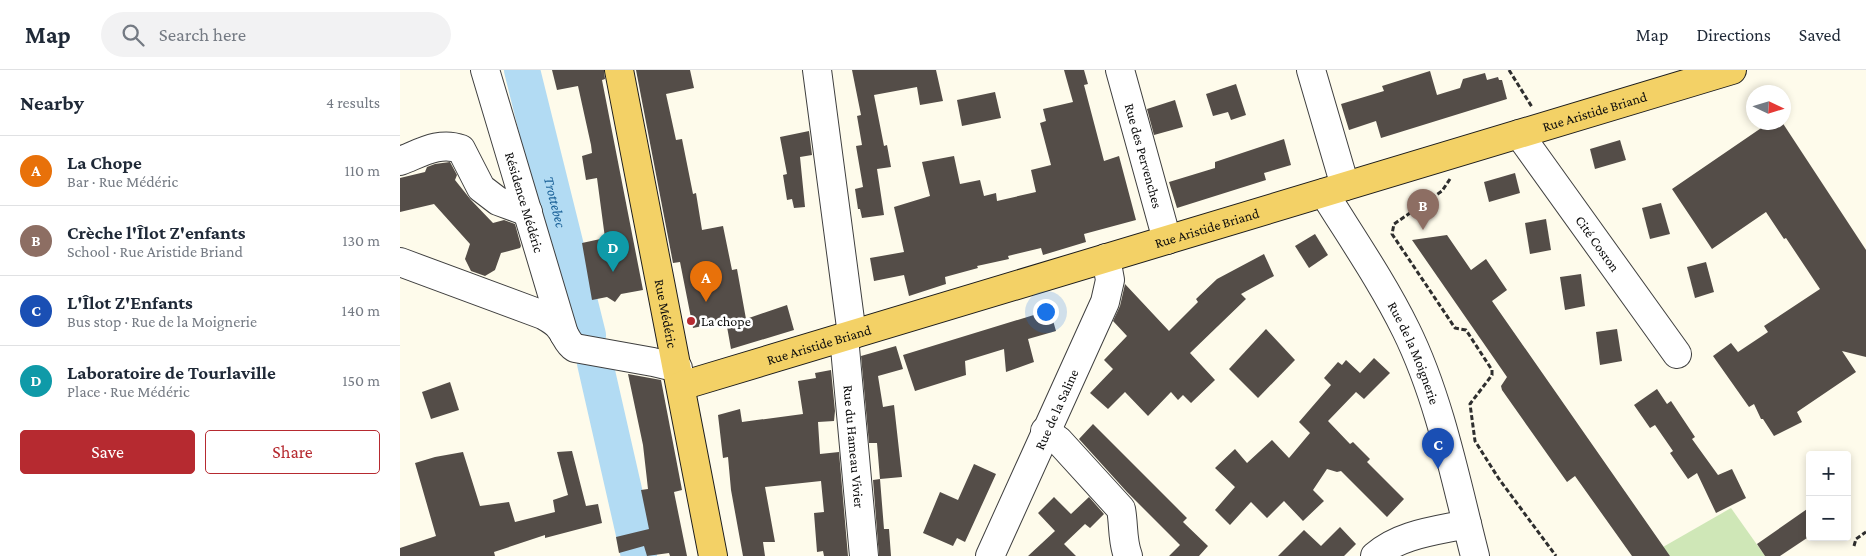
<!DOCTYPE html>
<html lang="en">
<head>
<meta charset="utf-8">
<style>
  :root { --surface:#fff; --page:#f2f2f3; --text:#1f2937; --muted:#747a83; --line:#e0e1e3; --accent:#b62a30 }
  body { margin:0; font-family:"Crimson Pro",serif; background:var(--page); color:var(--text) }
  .controls { position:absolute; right:15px; bottom:15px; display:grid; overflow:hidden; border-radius:5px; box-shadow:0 2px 8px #0003 }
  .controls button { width:45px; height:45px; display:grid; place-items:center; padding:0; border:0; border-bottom:1px solid var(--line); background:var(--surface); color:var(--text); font:25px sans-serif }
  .compass { position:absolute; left:1346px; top:15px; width:45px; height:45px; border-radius:50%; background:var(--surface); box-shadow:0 2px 8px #0003; rotate:94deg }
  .you { position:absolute; left:645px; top:241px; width:18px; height:18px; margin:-12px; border:4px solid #fff; border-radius:50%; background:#1a73e8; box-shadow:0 0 0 8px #1a73e833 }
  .badge { display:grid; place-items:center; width:32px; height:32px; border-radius:50%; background:var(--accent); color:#fff; font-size:16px; font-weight:700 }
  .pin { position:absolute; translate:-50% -41px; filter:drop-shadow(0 1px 2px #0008) }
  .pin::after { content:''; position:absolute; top:26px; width:18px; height:15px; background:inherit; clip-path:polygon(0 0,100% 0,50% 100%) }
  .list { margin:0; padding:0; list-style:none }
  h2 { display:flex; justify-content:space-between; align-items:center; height:65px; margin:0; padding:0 20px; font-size:21px }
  h2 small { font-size:16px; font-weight:400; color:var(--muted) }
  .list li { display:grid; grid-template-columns:32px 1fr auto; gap:15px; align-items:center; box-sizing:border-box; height:70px; padding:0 20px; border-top:1px solid var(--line) }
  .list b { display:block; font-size:19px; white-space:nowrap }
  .list p { margin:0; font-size:16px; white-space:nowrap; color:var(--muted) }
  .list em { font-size:16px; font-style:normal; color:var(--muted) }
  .actions { display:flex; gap:10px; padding:15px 20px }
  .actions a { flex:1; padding:11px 0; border:1px solid var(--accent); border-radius:5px; text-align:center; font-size:18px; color:var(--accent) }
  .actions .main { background:var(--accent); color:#fff }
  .icon { flex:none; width:28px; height:28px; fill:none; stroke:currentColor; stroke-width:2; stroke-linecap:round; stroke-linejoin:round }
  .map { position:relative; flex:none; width:1466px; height:486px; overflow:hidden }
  header { display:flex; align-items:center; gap:30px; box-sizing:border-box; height:70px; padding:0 25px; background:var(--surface); border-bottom:1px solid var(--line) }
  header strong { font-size:24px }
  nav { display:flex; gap:28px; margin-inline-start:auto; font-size:18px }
  .search { width:350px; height:45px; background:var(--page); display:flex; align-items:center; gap:12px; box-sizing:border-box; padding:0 18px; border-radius:28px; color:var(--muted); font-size:19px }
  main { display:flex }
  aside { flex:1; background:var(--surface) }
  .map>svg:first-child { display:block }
</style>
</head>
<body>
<header>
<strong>Map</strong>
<div class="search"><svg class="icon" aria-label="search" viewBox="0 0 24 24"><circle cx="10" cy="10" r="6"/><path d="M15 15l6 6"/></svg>Search here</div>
<nav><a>Map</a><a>Directions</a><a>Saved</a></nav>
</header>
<main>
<aside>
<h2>Nearby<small>4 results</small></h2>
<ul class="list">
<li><span class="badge" style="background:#e8710a">A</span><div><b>La Chope</b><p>Bar · Rue Médéric</p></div><em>110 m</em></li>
<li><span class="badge" style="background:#8d6e63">B</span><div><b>Crèche l'Îlot Z'enfants</b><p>School · Rue Aristide Briand</p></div><em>130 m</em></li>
<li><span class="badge" style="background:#1a4fb4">C</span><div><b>L'Îlot Z'Enfants</b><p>Bus stop · Rue de la Moignerie</p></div><em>140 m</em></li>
<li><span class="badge" style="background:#0f9aa8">D</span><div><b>Laboratoire de Tourlaville</b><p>Place · Rue Médéric</p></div><em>150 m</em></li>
</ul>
<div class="actions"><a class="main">Save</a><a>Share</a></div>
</aside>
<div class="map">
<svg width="1466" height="486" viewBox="0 0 1466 486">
  <rect width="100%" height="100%" fill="#fefbeb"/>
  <polygon fill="#cfe7b7" points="1331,438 1365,486 1270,486 1263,477"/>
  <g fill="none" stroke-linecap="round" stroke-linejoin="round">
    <g stroke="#b2dbf3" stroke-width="36">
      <path id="s1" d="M122,0l66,265"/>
      <polyline points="195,293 239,486"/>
    </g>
  </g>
  <g fill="#544d48">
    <polygon points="152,0 204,0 205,9 202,10 243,220 221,224 215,232 207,227 192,230 182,173 205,168 197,108 186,110 182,86 192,83 191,75 178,16 157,20"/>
    <polygon points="236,0 290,0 294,18 266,24 276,70 282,69 293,124 296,123 302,160 323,156 332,200 337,199 346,249 387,235 394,260 331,279 326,251 293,258 280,192 273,193"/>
    <polygon points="452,0 536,0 543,31 520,35 517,17 474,25 484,76 487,75 491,97 477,99 484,145 462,148 460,139 458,139 455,119 463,117 456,76 462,75 457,46 461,45"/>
    <polygon points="664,0 684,0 688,14 684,15 704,91 719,86 736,150 684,164 686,172 643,185 641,178 608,186 609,189 577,196 578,198 545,207 546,214 509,226 504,205 474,211 470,188 504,182 494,137 530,126 522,92 554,86 560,114 580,110 584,126 596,123 597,131 636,122 631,100 651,95 640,53 646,51 643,39 673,32"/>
    <polygon points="1030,1 1037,25 1060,18 1063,9 1085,3 1087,10 1098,7 1099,10 1102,10 1107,29 981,68 976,51 949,60 941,34 984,21 982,16"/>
    <polygon points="836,14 846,45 831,50 828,42 813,46 806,24"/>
    <polygon points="595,22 601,48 562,56 557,30"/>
    <polygon points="775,30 783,57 754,65 747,39"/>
    <polygon points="1370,52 1382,52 1466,180 1466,287 1442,281 1456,302 1397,342 1402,352 1374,366 1363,349 1361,349 1354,334 1349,337 1313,286 1331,273 1338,282 1368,262 1364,256 1420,219 1386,168 1384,169 1366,142 1312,179 1272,119"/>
    <polygon points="409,61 412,85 400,87 405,137 394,138 392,129 387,130 383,105 387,104 380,67"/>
    <polygon points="884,69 891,95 864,103 866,110 777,138 769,112 815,98 815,92"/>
    <polygon points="1220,70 1226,90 1195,99 1190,79"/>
    <polygon points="50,92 57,105 55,110 71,130 93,153 104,150 115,154 121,176 120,178 101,183 95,200 85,206 71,201 65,189 70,174 34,134 0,142 0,108 25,102 27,97 35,94"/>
    <polygon points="1115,103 1120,123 1089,132 1084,112"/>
    <polygon points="1261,133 1270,164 1250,169 1242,138"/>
    <polygon points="1146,149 1151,180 1130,184 1125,153"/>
    <polygon points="915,164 928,185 909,198 895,176"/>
    <polygon points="1047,165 1071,200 1086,189 1107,220 1092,231 1270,486 1232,486 1175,406 1167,412 1102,320 1101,316 1107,307 1012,170"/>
    <polygon points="864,184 874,206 841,224 846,229 790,283 815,310 791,333 783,325 778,330 771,322 748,346 725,322 708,339 690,323 713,299 704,290 727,266 713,251 720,236 725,214 769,261 798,232 796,229 817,209"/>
    <polygon points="1306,192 1314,222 1295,228 1287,197"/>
    <polygon points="1181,204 1185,236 1165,240 1160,207"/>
    <polygon points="650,240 656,261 628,269 634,292 606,302 604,279 565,291 566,305 515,321 503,285"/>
    <polygon points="866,259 895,290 858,328 829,299"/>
    <polygon points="1217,259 1222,291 1200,295 1196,262"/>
    <polygon points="496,276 503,299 478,306 483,337 494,335 502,407 480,409 477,373 469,373 461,286"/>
    <polygon points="974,288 990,303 964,329 956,322 928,351 950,374 953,372 970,389 967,392 1004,429 987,447 941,401 937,402 927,399 913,420 924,431 903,451 884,431 867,448 851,432 830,455 815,440 835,417 815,398 835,379 847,393 872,370 889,388 910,363 899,352 931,315 924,308 938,292 942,295 946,290 960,303"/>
    <polygon points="431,300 435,341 434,351 418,352 420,384 439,382 448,486 424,486 423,481 417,482 414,443 424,442 421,411 365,417 375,472 363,472 365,486 343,486 331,420 328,387 323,388 318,345 340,339 342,352 403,344 398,311 416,308 415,303"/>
    <polygon points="228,304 261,310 282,420 274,422 287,486 270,486 269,483 247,486 244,476 219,483 216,467 249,459 241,420 248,419 243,375"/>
    <polygon points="50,312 59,340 31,349 22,322"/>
    <polygon points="1257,319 1267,334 1271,331 1295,367 1292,369 1318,405 1332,399 1346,428 1316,443 1297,403 1288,409 1270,383 1273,381 1255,355 1250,358 1234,335"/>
    <polygon points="693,354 787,448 783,452 808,476 799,486 769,486 780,475 727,422 679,369"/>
    <polygon points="172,381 186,436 198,434 202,453 145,468 145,465 94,482 95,486 0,486 0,478 36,466 15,393 35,387 63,382 80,436 109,432 115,452 155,442 153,430 168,425 157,382"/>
    <polygon points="574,394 596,404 565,472 557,468 553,476 523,463 540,422 558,430"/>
    <polygon points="480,409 484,459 489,459 491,486 479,486 473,410"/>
    <polygon points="654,427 671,444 689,427 704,444 690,458 685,454 664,474 676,486 628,486 655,461 638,443"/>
    <polygon points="1410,437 1410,466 1380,486 1365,486 1357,474"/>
    <polygon points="940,457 956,474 944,486 878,486 904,460 921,476"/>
  </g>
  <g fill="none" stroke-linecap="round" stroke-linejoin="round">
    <defs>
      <g id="minor">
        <path id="s2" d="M85,0l79,264"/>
        <polyline points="417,0 452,265"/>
        <path id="s3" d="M720,0l47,170"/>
        <polyline points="911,0 945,116"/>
        <path id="s4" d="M1119,64l158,220"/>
        <path d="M0,91c21,-8 39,-20 61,-12l20,39 17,13 30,11"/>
        <path id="s5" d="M924,123c28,45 59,90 82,137 34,69 50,152 69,226"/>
        <path d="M0,192l143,53c7,4 13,7 17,13 6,7 7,15 15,20l78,14 25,6"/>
        <path id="s6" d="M444,267l20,219"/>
        <path d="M645,361l14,10 62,68c3,16 1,32 7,47"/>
        <path id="s7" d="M590,486l115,-254 5,-22 -4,-22"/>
        <path d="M975,486c25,-22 60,-25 92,-32"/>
      </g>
      <g id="major">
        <path id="s8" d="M219,0l94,486"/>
        <path id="s9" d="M281,316l1051,-316"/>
      </g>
    </defs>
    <use href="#minor" stroke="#3f3f3f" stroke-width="30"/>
    <use href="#major" stroke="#1d1d1d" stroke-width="30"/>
    <g stroke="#2e2e2e" stroke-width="3" stroke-dasharray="5 2.5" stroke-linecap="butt">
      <polyline points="1109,0 1132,37"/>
      <polyline points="1050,109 1042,121 994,154 992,164 1055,258 1066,260 1092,300 1092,305 1070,334 1075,371 1099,409 1156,486"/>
      <polyline points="1454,476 1456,469 1466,462"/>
    </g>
    <use href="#minor" stroke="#fff" stroke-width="28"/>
    <use href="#major" stroke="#f3d166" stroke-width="28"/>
  </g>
  <circle fill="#b62a30" stroke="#fff" stroke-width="2" cx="291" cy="251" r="5"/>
  <g text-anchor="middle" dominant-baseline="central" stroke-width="5" stroke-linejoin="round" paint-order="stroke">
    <g font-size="14" fill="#0c0c0c" stroke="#fff">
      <text stroke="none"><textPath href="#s9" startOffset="954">Rue Aristide Briand</textPath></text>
      <text stroke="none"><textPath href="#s3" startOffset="89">Rue des Pervenches</textPath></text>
      <text stroke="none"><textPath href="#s2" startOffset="138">Résidence Médéric</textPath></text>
      <text stroke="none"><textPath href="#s9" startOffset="549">Rue Aristide Briand</textPath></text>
      <text stroke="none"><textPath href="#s4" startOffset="135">Cité Cosron</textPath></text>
      <text stroke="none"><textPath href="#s8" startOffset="248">Rue Médéric</textPath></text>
      <text stroke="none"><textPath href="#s9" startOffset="144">Rue Aristide Briand</textPath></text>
      <text stroke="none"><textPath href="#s5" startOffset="184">Rue de la Moignerie</textPath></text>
      <text stroke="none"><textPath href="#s7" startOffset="161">Rue de la Saline</textPath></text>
      <text stroke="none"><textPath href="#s6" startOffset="110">Rue du Hameau Vivier</textPath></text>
    </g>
    <g font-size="14" fill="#0c0c0c" stroke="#fff" text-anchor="start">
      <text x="301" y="251">La chope</text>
    </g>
    <g font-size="15" font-style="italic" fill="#1a6198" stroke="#fff">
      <text stroke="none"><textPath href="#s1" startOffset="136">Trottebec</textPath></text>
    </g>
  </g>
</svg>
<div class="controls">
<button>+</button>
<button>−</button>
</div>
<svg class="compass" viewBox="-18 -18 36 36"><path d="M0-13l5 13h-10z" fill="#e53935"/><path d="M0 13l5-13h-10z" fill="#747a83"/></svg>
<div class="you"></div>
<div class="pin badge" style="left:306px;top:232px;background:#e8710a">A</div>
<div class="pin badge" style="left:1023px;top:160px;background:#8d6e63">B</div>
<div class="pin badge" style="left:1038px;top:399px;background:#1a4fb4">C</div>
<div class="pin badge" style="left:213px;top:202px;background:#0f9aa8">D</div>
</div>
</main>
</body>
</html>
